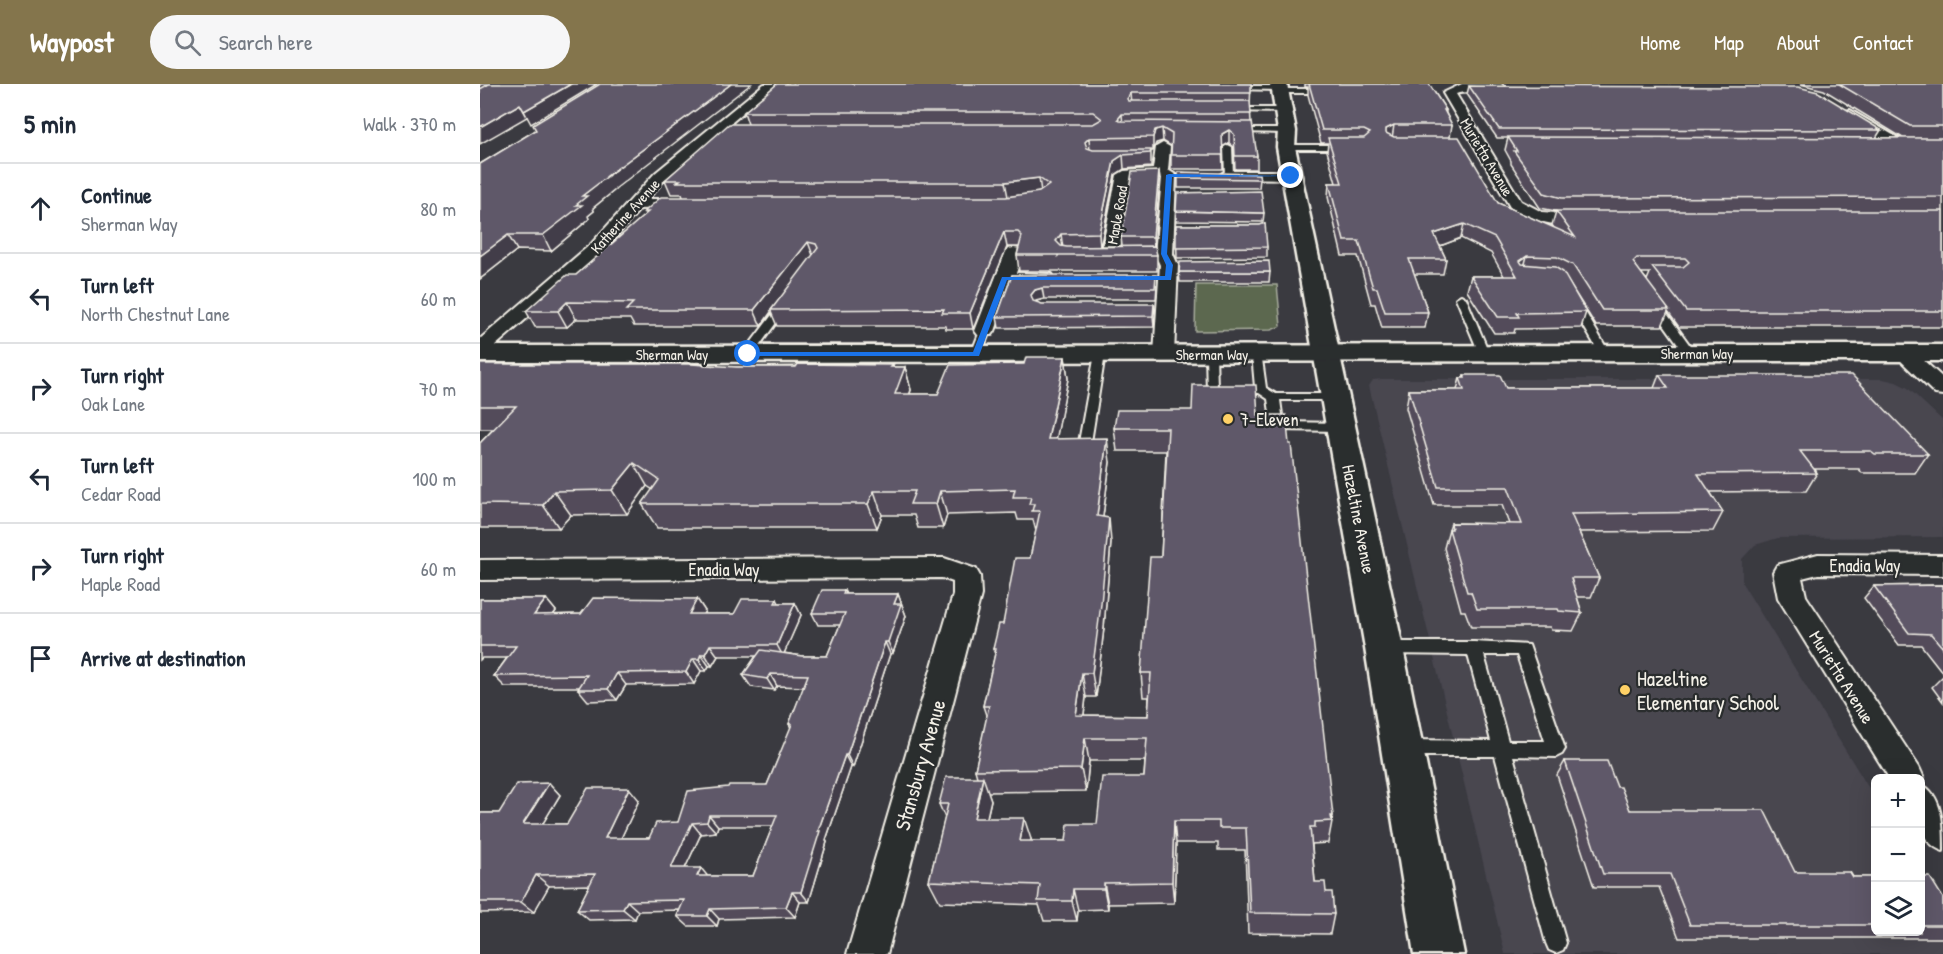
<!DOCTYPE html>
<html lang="en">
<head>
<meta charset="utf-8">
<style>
  :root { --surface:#fff; --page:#f6f6f7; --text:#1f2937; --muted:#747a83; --line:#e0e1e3; --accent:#84754c }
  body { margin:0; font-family:"Patrick Hand",sans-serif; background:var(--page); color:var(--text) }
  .controls { position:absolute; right:18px; bottom:18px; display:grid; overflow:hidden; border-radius:9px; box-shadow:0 6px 24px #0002 }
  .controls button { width:54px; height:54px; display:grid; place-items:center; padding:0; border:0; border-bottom:2px solid var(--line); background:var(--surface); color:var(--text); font:30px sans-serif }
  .stop { position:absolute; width:18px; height:18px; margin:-14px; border:4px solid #1a73e8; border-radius:50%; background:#fff }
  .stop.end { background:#1a73e8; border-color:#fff; box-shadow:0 2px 6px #0008 }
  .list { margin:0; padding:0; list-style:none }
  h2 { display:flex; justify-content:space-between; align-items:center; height:78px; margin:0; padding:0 24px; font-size:26px }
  h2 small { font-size:20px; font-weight:400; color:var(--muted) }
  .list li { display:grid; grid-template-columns:39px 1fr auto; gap:18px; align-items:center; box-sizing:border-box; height:90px; padding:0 24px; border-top:2px solid var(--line) }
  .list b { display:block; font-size:22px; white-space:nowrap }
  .list p { margin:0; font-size:20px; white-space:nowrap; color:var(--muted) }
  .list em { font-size:20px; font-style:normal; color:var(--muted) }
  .icon { flex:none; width:33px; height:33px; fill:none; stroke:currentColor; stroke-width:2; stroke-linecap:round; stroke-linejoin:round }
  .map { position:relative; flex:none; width:1463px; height:870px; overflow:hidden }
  header { display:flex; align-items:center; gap:36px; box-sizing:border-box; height:84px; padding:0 30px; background:var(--accent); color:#fff }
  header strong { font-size:28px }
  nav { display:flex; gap:33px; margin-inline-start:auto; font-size:21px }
  .search { width:420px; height:54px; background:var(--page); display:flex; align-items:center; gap:15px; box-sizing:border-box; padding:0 21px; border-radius:33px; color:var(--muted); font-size:22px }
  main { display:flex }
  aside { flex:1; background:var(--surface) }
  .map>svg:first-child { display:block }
</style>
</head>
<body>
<header>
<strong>Waypost</strong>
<div class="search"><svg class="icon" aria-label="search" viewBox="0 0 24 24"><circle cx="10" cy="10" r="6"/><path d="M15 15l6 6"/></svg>Search here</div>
<nav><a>Home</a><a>Map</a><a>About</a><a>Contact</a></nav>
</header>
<main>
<aside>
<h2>5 min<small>Walk · 370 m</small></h2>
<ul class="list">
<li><svg class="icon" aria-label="ahead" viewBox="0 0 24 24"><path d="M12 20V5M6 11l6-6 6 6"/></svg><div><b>Continue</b><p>Sherman Way</p></div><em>80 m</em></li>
<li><svg class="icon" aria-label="left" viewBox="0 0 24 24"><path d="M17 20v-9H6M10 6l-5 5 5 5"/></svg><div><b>Turn left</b><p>North Chestnut Lane</p></div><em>60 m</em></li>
<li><svg class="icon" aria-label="right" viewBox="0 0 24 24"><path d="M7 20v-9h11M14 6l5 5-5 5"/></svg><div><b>Turn right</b><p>Oak Lane</p></div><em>70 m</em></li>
<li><svg class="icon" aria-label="left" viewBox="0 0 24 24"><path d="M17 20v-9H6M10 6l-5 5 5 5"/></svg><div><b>Turn left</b><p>Cedar Road</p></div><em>100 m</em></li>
<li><svg class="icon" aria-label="right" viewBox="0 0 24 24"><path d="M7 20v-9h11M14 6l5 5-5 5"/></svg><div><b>Turn right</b><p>Maple Road</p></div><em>60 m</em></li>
<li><svg class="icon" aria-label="arrive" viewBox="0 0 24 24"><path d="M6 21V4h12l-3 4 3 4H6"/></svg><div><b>Arrive at destination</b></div></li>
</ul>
</aside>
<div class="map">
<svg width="1463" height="870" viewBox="0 0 1463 870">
  <rect width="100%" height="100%" fill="#3a3a40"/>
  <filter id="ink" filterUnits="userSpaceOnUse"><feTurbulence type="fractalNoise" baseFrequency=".0167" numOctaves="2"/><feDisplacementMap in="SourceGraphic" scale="12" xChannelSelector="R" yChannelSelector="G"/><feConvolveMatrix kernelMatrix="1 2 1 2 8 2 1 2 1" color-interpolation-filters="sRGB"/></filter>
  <g filter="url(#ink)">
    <polygon fill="#48464f" points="902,295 1403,295 1416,298 1428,304 1463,337 1463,453 1298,454 1275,461 1262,475 1262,499 1395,714 1396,848 1440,848 1441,786 1463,822 1463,870 1025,870 889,302 893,296"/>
    <polygon fill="#5b6850" stroke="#a8ac9c" stroke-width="1.5" points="716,201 797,201 801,242 791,246 715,247"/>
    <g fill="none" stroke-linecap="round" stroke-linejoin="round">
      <defs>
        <g id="lane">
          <polygon points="754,2 800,2 802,5 846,5 849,7 846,9 801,9 799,6 752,5"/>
          <polygon points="754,24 803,24 806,26 803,28 752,27"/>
          <polygon points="755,45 807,45 810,47 807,49 753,48"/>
          <polygon points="748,61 752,63 753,91 749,93 745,91 744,63"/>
          <polygon points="806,61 864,61 868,63 864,65 803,65 802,63"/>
          <polygon points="981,211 986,214 1009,269 1008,271 1000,271 999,269 976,214"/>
          <polygon points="1095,216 1100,219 1130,270 1129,272 1125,273 1120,270 1090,219"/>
          <polygon points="304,218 309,221 272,272 264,272 264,268 301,219"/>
          <polygon points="1176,219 1180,220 1214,267 1214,271 1206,271 1171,222"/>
          <polygon points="505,244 510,247 501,270 496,273 492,272 491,270 500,247"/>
          <polygon points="620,267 625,270 611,358 605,362 599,358 615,270"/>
          <polygon points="731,267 736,270 737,303 775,303 772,270 777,267 781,268 786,304 796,310 855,310 861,313 855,316 800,316 803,338 861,339 867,343 861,347 798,346 792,342 788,315 779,309 727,308 726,270"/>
          <path d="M906,558h88l55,3 36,104 -3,5 -6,3 -43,-1 53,187 -3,7 -7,3 -7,-3 -3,-7 -51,-187h-88l-6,-3 -3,-5 3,-5 6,-3 84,1 -23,-86 -82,-1 -6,-2 -2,-4 2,-4zM1004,571h33l28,86h-37z"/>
        </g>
        <g id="street">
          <polygon points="284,0 297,0 185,95 168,115 206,115 214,120 211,123 160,125 123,168 7,269 0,271 0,255 111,160 175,89"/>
          <path d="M982,0h39l6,4c-12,10 -36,1 -51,6l65,107 21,11 54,4 2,3 -2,3c-27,7 -64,2 -86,-15l-67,-114z"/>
          <polygon points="1370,26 1425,58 1427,61 1420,65 1415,64 1366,33 1364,30 1366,27"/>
          <polygon points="683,59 690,63 688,86 696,91 693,170 698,181 694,270 691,274 677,274 674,270 680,181 675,170 682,94 651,95 639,171 636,175 624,175 621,171 637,91 644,87 673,85 676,63"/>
          <polygon points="746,87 811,87 818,91 811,95 741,94 739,91"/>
          <polygon points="534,164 540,165 543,169 536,189 572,190 575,194 572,198 532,199 515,247 512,251 498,251 495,247 525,169 528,165"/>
          <polygon points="1424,263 1431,265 1463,294 1463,311 1455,310 1417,273 1414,269 1417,265"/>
          <path d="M1338,470l125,1v20l-125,-1 -16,4 4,18 113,171 5,11 -3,6c22,11 22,41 22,67 -31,-12 -23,-44 -23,-73h-31l-111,-180 -5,-26 4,-7z"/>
          <polygon points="464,474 496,485 500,492 501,511 407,870 367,870 473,511 473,498 462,494 0,496 0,476"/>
        </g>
        <polygon id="secondary" points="791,0 807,0 816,47 815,63 923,564 984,870 934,870 885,564 797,63 798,47"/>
        <polygon id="primary" points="1463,261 1463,277 0,278 0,262"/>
      </defs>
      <use href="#lane" stroke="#f4f1e8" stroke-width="4"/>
      <use href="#street" stroke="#f4f1e8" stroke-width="4"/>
      <use href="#secondary" stroke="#f4f1e8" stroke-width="5"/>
      <use href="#primary" stroke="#f4f1e8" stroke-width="5"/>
      <use href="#lane" fill="#2a2d2e" fill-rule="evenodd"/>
      <use href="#street" fill="#2a2d2e" fill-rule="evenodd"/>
      <use href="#secondary" fill="#2a2d2e" fill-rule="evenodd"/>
      <use href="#primary" fill="#2a2d2e" fill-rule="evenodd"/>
    </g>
    <g fill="#524c5a" stroke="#f4f1e8" stroke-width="1.5" fill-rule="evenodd">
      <polygon points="296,0 771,0 770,22 771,38 777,72 777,85 755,85 754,63 749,59 742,63 743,85 691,85 691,62 683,57 676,59 673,67 671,67 671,83 644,85 635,91 620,162 642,162 641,153 679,87 680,96 674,162 677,171 677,187 539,187 537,171 539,163 527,163 493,245 466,245 465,242 297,242 291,228 281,242 154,242 150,235 96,235 87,243 55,243 46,227 96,191 165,131 164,128 203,113 202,110 191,110 185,96 268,40 264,28 296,1"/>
      <path d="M825,0h124l17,26v3l6,12 -2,12 48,66 56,25 -2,-3 4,-14 -16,-3 -29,-44v-3l-6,-11 3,-12h-11l-30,-44 2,-8 412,44 -5,8h27l-79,-48 -24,-6h143v243h-264l-11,-15 -6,14h-66l-29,-46 19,32 -5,16 -66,1 -1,4h-20l-27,-42 4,-15h33l-13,-23 -30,-15 -21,8 6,13 -3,15h-29l14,38 -3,16h-43l-7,-24h-4l-13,-48h-16l-14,-59 1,-14h7l-9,-32 1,-8h-7l-13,-48v-8h-3zM1161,189h9l-3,7z"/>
      <polygon points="56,46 135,106 113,124 114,127 108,132 109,135 71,167 37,166 0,195 0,80"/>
      <polygon points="698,88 780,95 779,104 698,104"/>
      <polygon points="696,127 784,129 783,138 696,137"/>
      <polygon points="696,141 780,141 787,163 787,173 697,174"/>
      <polygon points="699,188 790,188 789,198 700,198"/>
      <polygon points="532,191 677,201 676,215 564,215 556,217 556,218 562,220 675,231 674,243 519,244 517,233"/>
      <path d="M585,273l3,22 -12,60 54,23 -7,55 8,25 -7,86 -8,69h-10l-2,18 64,1 1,-19h-6l-2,-24 20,-116 5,-106h-49l-3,-23 144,-13 75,401 -5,27 -16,1v2l3,36 11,10 8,22 -4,20 -82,-1 -3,-83h-27v-7h-42l-2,60 -66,1v5l-30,1 -1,11h-33l-5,-16 -99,-3 -11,-21 16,-63 -6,-14 38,-27 -2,-7 12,-52 -4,-12 12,-52 -2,-5 37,-91 6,-27 -3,-11h-15l-2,-7 -69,2 -4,13h-25l-4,-13h-32l-5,13h-220l-15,-24 11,-14 -6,-4 -20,28 -56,1 -12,13h-79v-85l13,-14h-13v-65l257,3 156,-2v2h12l6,23 -1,4h28l86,-30zM609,677h56l-1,16 -47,47 -31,17h-35v-2l-44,-21 4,-18 -3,-8 98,-1z"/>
      <polygon points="984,291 1026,304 1174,304 1179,291 1448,370 1435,389 1382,389 1379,385 1335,385 1337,389 1326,407 1230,408 1243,428 1233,447 1099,448 1119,494 1111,513 1097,513 1102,529 1093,547 1071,546 1070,543 991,543 985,527 981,527 964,464 969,445 971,439 1029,440 1022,421 954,421 926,324 929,306 977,306 980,294 983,294"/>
      <polygon points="1463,501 1463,589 1441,561 1419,561 1384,514 1394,502"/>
      <path d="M364,506l2,4h52l8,22 -13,37 -3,1 -37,113h-2l-25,73 1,2 -18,60h-9l-5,15 -76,2 -2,7h-29l-11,-10 3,-6 -42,1 -3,8 -46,1 -12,-10 13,-25 -41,1 -15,26 -54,1v-100h19l50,-30 11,12 -18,29h25l72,-24 -18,38h28l29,-16 89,-37 24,-57 -2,-4 15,-37 -27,-1 -3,4 -23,-3 -8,-12 13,-19h-38l-6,10h-3l-3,5h-5l-7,13 -68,1 -9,15 -29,1 -10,-12 1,-2h-74l-11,-11 13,-18h-25l-2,2v-61h66l10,12 -3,4 28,-1 116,-15 8,12 -2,3h31l43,-15 2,4h16l6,12 -17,38 18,3h25l13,-31h-22l-6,-12zM238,742h55l-20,50h-45l-23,-8 16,-34 15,-2z"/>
      <polygon points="1463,592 1463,618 1452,603"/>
      <polygon points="1085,677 1137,703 1150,726 1315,788 1373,793 1395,793 1395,848 1440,848 1440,793 1463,814 1463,853 1462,854 1199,854 1179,803 1114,803 1077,691"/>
    </g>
    <g fill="#423e4a" stroke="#f4f1e8" stroke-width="1.5">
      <polygon points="0,0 21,0 0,10"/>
      <polygon points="91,0 117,0 51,40 44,27"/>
      <polygon points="251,0 271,0 135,105 135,106 113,124 114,127 108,132 109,135 71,167 63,151 96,121 102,112 127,92"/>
      <polygon points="651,9 652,22 647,15"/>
      <polygon points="40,20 47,33 0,60 0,43"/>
      <polygon points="642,30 643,43 638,35"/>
      <polygon points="914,41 912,54 904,58 906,45"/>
      <polygon points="682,44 683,57 676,59 673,67 673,53 675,46"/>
      <polygon points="749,46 749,59 742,63 742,50"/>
      <polygon points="609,54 610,68 606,72 605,58"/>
      <polygon points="643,71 644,85 635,91 620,164 619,149 634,77"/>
      <polygon points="679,87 680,96 674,163 673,153"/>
      <polygon points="559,94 561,108 528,113 525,98"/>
      <polygon points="984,140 981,154 952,165 954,150"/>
      <polygon points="524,148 527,163 493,245 490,229"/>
      <polygon points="581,150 583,165 578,172 576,157"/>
      <polygon points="28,151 37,166 0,195 0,172"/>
      <polygon points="328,158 334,174 291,226 291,228 281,242 274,226"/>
      <polygon points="1047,172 1043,187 1036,192 1040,177"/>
      <polygon points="562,204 564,215 556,217 553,222 551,211 555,206"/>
      <polygon points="87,218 96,235 87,243 78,227"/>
      <polygon points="674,220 675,231 674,243 673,232"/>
      <polygon points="585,273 588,295 572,378 568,355"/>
      <polygon points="413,281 418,300 425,283 431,306 421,333 415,310 411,283"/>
      <polygon points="627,354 630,378 620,456 617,432"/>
      <polygon points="154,379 167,402 147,430 132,406"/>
      <polygon points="74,407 91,431 79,444 63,421"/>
      <polygon points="394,407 402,431 397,444 388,420"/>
      <polygon points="460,407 467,431 463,444 456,420"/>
      <polygon points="629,434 631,458 624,544 616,613 612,589"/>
      <polygon points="418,510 426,532 413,569 408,558 414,520"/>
      <polygon points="66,515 76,527 64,543 54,531"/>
      <polygon points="217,515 225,527 216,542 209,530"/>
      <polygon points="315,519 321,531 303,572 297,561"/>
      <polygon points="405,558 410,570 373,683 367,671"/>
      <polygon points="230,561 238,572 232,582 225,570"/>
      <polygon points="221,570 229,582 226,587 219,575"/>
      <polygon points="213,575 221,587 214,600 206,588"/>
      <polygon points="137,589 146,601 137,616 128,605"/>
      <polygon points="602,589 606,613 601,654 596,631"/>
      <polygon points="290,590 297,602 294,606 287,595"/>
      <polygon points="605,654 609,677 606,707 601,685"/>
      <polygon points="365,671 371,683 346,756 347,758 329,818 321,808 338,747"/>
      <polygon points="503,693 511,716 502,755 494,734"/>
      <polygon points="69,699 80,711 56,751 43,740"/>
      <polygon points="149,704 159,716 136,765 125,754"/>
      <polygon points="229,731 238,742 236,748 227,738"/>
      <polygon points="544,734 551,755 547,779 540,757"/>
      <polygon points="694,737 696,759 694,819 692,798"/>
      <polygon points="212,739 221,750 200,795 191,784"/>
      <polygon points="221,784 230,795 217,792"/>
      <polygon points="56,791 69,802 54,828 41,818"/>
      <polygon points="624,799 628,820 628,825 624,805"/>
      <polygon points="593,805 598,826 597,837 592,817"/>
      <polygon points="312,808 320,818 315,833 306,823"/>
      <polygon points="147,817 158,827 155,835 143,825"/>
      <polygon points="230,825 239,835 237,842 227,832"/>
    </g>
    <g fill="#5f5869" stroke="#f4f1e8" stroke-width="1.5" fill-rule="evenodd">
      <polygon points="9,0 91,0 44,27 40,20 0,43 0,5"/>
      <polygon points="120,0 251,0 127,92 128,92 102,112 107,112 96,121 102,121 63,151 28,151 0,172 0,80 56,46 53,41"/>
      <polygon points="297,0 771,0 771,9 651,9 647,15 649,17 770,17 771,30 642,30 638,35 640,37 772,38 777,72 755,72 754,50 749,46 742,50 743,71 691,71 692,50 682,44 675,46 673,53 609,54 605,58 607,64 613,66 671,66 670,69 643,71 634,77 619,149 581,150 576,157 581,162 587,163 675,162 677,171 537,171 542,152 538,148 524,148 490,229 462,229 464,225 291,226 338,164 336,160 328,158 274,226 146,226 153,219 87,218 78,227 46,227 87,191 96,191 168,128 164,128 181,113 526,113 559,108 569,101 559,94 525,98 197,98 200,96 185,96 249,40 613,40 622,35 613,28 264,28"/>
      <polygon points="829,0 949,0 966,26 964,26 972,41 914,41 906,45 906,49 914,53 979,53 1018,119 1095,153 1076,127 1463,127 1463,227 1206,227 1172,183 1203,183 1209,178 1205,174 1157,174 1153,178 1189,226 1122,226 1093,181 1077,173 1047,172 1040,177 1042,180 1075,183 1083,188 1106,228 1037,229 1039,233 1018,233 991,192 1037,192 1015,154 984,140 954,150 966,175 929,175 948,228 905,228 897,204 893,204 879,157 864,157 849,99 862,99 848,54 884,54 890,49 884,46 842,46"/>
      <polygon points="1359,0 1463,0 1463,42 1430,42"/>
      <polygon points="989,2 1318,3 1338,8 1401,46 1019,45"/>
      <polygon points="1028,53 1463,54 1463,113 1082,114 1064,109 1034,67 1037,67"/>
      <polygon points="679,87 673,153 641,153 652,88"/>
      <polygon points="698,88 779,90 780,95 698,94"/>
      <polygon points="781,107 784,129 696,127 697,109"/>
      <polygon points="785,139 787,163 696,164 696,141 780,141"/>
      <polygon points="789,177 790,188 699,188 700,178"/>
      <polygon points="532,191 676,191 675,204 562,204 555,206 551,211 553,217 562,220 674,220 673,232 517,233"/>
      <polygon points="546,273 585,273 568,355 627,354 617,432 629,434 621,520 612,589 602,589 596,631 668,632 671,589 661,589 670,473 681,473 688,344 634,344 637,326 712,326 713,301 776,301 778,331 806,331 809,360 811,360 853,732 851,732 852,737 835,738 835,743 830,743 835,798 845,798 846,808 852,808 854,830 770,829 766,744 739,744 739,737 694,737 692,798 624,799 624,805 593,805 592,817 558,817 560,801 449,797 468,720 459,720 466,693 503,693 494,734 544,734 540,757 586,757 588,740 617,740 622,693 664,693 667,654 605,654 601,685 495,686 509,622 503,622 516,565 513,565 519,540 523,540 535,474 550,474 560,427 552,427 554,420 549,420 551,413 533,413 535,405 460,407 456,420 430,420 435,407 394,407 388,420 162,420 179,396 154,379 132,406 74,407 63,421 0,420 0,359 36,322 0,322 0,280 211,280 257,283 316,283 318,280 413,281 411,283 425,283 415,310 458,310 470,281 544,280"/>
      <polygon points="984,291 1020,291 1026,304 1188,304 1179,291 1372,291 1448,370 1395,370 1391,367 1320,367 1337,389 1218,390 1243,428 1091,430 1119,494 1091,494 1102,529 1079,527 1078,525 997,525 991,508 987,508 969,445 972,445 971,439 1042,440 1028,403 958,403 929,306 984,306 980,294 985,294"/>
      <polygon points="1463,501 1463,564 1451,550 1429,549 1394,502"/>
      <path d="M342,506h22l-1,4h55l-4,10h7l-13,38h-3l-38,113h-2l-27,76h2l-19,61h-9l-6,15 -76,2 -3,7h-30l7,-16 -57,1 -4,8 -46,1 18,-36 -59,1 -15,27h-41v-89h19l18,-29 32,-1 -26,41h44l21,-36h41l-24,50h44l7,-15 22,-1 10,-31 40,-4 1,-2h38l25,-61h-3l19,-49 -38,-1 -3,5 -24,-4 18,-25 41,6h25l18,-43h-33zM229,731h68l-24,61h-56l4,-8h-30l21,-45 15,-1z"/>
      <polygon points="113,514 217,515 209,530 254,530 262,515 297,515 295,519 315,519 297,561 230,561 225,570 221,570 219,575 213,575 206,588 137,589 128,605 98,605 107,591 14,592 36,562 0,562 0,515 66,515 54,531 101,530"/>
      <polygon points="1085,677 1127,677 1137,703 1141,703 1150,726 1284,726 1315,788 1370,788 1373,793 1395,793 1395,841 1210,841 1190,790 1123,790"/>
      <polygon points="1440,793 1450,793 1463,814 1463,841 1440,841"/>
    </g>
  </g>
  <polygon fill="#1a73e8" points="689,90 814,92 692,93 687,170 693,181 691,196 527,196 499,272 268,272 264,270 268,268 493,268 522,193 685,192 686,181 681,170 686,91"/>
  <g fill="#ffd166" stroke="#2a2d2e" stroke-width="2">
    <circle cx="748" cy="335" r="6"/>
    <circle cx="1145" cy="606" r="6"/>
  </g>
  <g text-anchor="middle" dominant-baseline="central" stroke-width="4.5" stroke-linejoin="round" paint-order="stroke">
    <g font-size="15" fill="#f4f1e8" stroke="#2a2d2e">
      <text transform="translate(1007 73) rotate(59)">Murietta Avenue</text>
      <text transform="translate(637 131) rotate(-80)">Maple Road</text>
      <text transform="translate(145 132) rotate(-48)">Katherine Avenue</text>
      <text x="1217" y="269">Sherman Way</text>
      <text x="192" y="270">Sherman Way</text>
      <text x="732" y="270">Sherman Way</text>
    </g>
    <g font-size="18" fill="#f4f1e8" stroke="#2a2d2e" text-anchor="start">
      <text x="760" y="335">7-Eleven</text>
    </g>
    <g font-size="18" fill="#f4f1e8" stroke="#2a2d2e">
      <text transform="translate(879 435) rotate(79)">Hazeltine Avenue</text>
      <text x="1385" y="481">Enadia Way</text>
      <text x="244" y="485">Enadia Way</text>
      <text transform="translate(1362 593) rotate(58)">Murietta Avenue</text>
    </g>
    <g font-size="21" fill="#f4f1e8" stroke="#2a2d2e" text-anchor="start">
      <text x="1157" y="594">Hazeltine<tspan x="1157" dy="24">Elementary School</tspan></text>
    </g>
    <g font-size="21" fill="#f4f1e8" stroke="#2a2d2e">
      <text transform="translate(440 681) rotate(-74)">Stansbury Avenue</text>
    </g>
  </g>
</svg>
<div class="controls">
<button>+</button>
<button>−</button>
<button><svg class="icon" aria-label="layers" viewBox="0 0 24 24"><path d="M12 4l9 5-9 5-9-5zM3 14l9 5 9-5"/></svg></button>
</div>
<div class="stop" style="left:268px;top:270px"></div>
<div class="stop end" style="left:811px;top:92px"></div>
</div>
</main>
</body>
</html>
